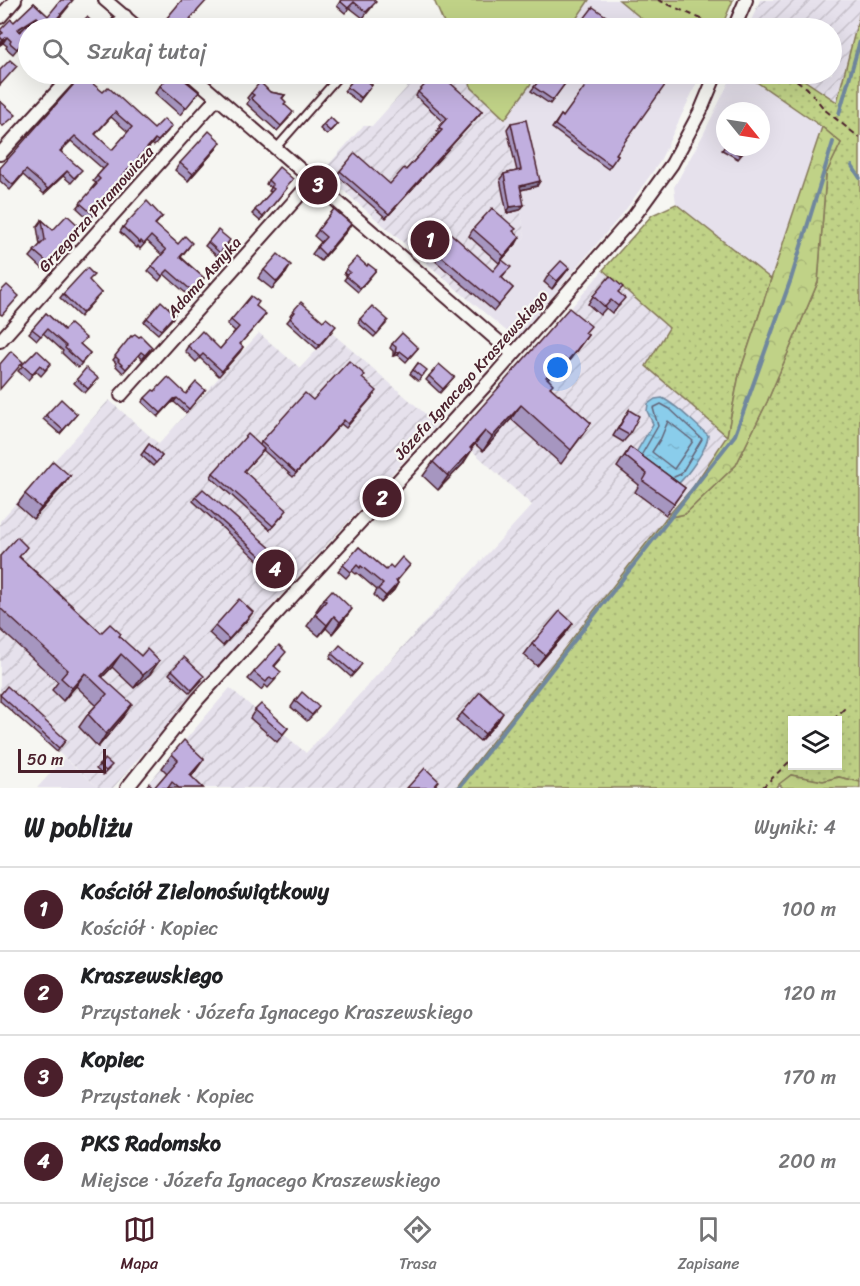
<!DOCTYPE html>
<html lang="pl">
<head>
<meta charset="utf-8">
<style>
  :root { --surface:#fff; --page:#f2f2f2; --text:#202124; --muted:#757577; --line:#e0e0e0; --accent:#4a1f2b }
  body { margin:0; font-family:Sriracha,sans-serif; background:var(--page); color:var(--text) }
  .controls { position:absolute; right:18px; bottom:18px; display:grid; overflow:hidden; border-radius:0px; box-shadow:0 6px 24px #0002 }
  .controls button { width:54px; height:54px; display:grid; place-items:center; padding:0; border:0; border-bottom:2px solid var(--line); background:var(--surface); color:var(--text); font:30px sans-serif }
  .compass { position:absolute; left:716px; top:102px; width:54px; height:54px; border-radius:50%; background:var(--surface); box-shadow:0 6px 24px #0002; rotate:120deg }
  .scale { position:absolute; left:18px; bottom:15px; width:88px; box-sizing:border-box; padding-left:6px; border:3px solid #4a1f2b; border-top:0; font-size:16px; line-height:21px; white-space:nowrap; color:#4a1f2b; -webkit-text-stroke:4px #f6f6f2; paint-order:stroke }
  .you { position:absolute; left:558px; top:368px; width:21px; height:21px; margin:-15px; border:4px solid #fff; border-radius:50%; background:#1a73e8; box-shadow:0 0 0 9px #1a73e833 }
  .badge { display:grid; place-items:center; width:39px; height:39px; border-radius:50%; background:var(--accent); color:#fff; font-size:20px; font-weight:700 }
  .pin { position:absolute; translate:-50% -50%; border:3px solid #fff; box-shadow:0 2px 6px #0006 }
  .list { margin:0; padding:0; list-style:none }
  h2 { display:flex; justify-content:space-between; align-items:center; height:78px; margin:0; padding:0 24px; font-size:26px }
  h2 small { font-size:20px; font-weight:400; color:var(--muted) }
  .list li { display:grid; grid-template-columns:39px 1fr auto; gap:18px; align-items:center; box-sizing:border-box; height:84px; padding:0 24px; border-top:2px solid var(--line) }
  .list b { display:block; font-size:22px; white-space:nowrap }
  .list p { margin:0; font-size:20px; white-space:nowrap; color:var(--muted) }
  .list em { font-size:20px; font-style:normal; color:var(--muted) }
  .icon { flex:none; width:33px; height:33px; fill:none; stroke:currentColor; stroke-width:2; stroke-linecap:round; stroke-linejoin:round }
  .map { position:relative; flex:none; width:860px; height:788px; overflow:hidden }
  .search { position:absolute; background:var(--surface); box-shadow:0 6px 24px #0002; left:18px; right:18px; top:18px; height:66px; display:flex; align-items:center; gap:15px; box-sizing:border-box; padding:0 21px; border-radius:33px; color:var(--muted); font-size:22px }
  .sheet { height:414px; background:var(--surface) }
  nav { display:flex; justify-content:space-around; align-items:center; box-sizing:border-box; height:84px; border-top:2px solid var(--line); background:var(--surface); font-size:16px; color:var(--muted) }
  nav a { display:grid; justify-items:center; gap:3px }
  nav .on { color:var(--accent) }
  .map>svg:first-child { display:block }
</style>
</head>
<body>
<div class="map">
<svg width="860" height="788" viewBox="0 0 860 788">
  <defs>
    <pattern id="industrial-furrows" width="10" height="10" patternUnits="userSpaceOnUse" patternTransform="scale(1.5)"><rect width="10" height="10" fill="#e6e1ec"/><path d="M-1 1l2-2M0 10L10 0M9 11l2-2" fill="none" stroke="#c7c1cb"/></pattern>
    <pattern id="grass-dots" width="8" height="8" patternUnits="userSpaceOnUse" patternTransform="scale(1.5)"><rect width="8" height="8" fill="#c0d287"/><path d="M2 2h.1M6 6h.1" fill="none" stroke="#a6b475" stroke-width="1.8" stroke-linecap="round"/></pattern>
    <pattern id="forest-crowns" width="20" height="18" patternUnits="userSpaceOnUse" patternTransform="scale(1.5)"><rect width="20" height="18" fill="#c0d287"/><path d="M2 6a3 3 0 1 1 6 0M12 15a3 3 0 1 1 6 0" fill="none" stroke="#a6b475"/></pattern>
    <pattern id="water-ripples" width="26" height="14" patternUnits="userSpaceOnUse" patternTransform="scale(1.5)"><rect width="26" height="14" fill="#8acdeb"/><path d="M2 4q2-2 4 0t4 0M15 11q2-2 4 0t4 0" fill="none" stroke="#79b0ca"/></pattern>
  </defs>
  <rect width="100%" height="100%" fill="#f6f6f2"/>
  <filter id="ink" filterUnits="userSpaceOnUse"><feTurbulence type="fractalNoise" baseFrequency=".0167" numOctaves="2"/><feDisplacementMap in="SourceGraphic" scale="12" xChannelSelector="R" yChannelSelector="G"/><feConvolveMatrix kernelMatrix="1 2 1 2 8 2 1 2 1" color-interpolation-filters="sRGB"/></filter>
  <g filter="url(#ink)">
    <g fill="#e6e1ec" fill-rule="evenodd">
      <polygon points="589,0 619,0 653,28 570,28"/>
      <polygon points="538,74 701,74 659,163 624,212 516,339 468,299 525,237 505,119"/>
      <path d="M733,74h12l77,53 -51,152 -95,-75 -2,-17 29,-52zM725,111h36v36h-36z"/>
      <polygon points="64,758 99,788 37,788"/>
    </g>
    <g fill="url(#industrial-furrows)">
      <polygon points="760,0 860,0 860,12 837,103 795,74 832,74 832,28 748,28"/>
      <polygon points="419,74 466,74 472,88 505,119 525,237 468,299 322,172 363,126 372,126"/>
      <polygon points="603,270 669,328 646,366 727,436 693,487 678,502 456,788 144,788 230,688 306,753 532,505 457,437 487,407"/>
      <polygon points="259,333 300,368 332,333 437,424 281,595 113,788 99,788 0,701 0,521 109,400 159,444"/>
    </g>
    <g fill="url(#grass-dots)" stroke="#857859" stroke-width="1.5" fill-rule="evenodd">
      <path d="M860,12v770l-21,-5 -16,4 -32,-6 -16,13h-319l210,-270 19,-4 51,-49 31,-63 51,-120 8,-108 15,-31 -19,-16 -77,-53h50l42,28zM792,720h46v46h-46z"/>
      <polygon points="676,204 771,279 739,375 727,436 646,366 669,328 603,270 652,215"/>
    </g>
    <g fill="url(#forest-crowns)" stroke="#857859" stroke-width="1.5">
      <polygon points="822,127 841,143 826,174 818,282 767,402 736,465 685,514 666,518 693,487 727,436 739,375"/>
      <polygon points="791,775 823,781 839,777 860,782 860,788 783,788 779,784"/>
    </g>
    <g fill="#c0d287" stroke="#857859" stroke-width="1.5">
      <polygon points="434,0 589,0 570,28 446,28"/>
      <polygon points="619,0 733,0 721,28 653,28"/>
      <polygon points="466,74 538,74 505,119 472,88"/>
    </g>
    <path fill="url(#water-ripples)" stroke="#70879e" stroke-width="1.5" d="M662,398c17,8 31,25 46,37 0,13 -21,41 -31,50l-43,-29 19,-32 -6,-13 1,-7 7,-5z"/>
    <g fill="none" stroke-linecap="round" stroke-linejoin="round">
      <g stroke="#646578" stroke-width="1.5">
        <polygon points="668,421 693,441 674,469 652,452 661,438"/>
        <polyline points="642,454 658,426 653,408 661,404 670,409 702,439 681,474 674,477"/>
      </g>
      <g stroke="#70879e" stroke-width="4">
        <polyline points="839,114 860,41"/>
        <polyline points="852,166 860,178"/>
        <polyline points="459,788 735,435 791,279 833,142"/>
      </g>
      <defs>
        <polyline id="service" points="276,148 341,74"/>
        <g id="minor">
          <polyline points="105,0 138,28"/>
          <polyline points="0,17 15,0"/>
          <polyline points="114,28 125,16"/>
          <polyline points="734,28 746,0"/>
          <polyline points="190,74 513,354"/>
          <polyline points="0,154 73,74"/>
          <polyline points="0,341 217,98"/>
          <polyline points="121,395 312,181"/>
          <polyline points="127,788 198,699 495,375 635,215 672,164 701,110 716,74"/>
        </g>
      </defs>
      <use href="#service" stroke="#4a1f2b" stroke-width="10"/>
      <use href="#minor" stroke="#4a1f2b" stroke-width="16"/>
      <g stroke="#4a1f2b" stroke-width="2" stroke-dasharray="6 4.5" stroke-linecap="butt">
        <polyline points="658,0 722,28"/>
        <polyline points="788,74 807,88 825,110 860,138"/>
        <polyline points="833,720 845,708"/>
        <polyline points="762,788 792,759"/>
      </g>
      <use href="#service" stroke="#f6f6f2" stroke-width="6"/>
      <use href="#minor" stroke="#f6f6f2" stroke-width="12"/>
    </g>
    <g fill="#a696c0" stroke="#4a1f2b" stroke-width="1.5" fill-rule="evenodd">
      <polygon points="341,0 372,7 363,18 350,8 345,13 337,6"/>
      <polygon points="34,3 48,16 69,6 55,23 60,28 38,28 33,23 30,24 28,28 28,36 13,54 6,48 7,46 3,43 0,45 0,30 14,22"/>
      <polygon points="166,19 190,20 201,28 165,28 166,26 163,23"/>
      <polygon points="80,24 98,28 78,28 77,27"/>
      <polygon points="53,74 63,74 58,78"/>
      <polygon points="102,74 113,74 108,79"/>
      <polygon points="302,74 311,74 307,78"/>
      <polygon points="358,74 372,85 359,102 344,91"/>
      <polygon points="544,74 572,74 550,104 531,91"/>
      <polygon points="160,86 199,92 180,115 155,93"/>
      <path d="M103,92l51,37 14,2 -14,15 -2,-2 -33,36 -29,40 -13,-12 16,-19 -1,-1 4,-5 -3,-2 10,-12 -32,-28 -10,10 17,24 -7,8 -8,-7 -19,18 -21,-19 -13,15 -10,-9v-13zM111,117l17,15 -16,18 -17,-15z"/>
      <polygon points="270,92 285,95 282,99 289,118 277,131 247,104 249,100 247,98 251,93"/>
      <polygon points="418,92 482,111 386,218 337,175 340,171 390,184 406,170 439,133 437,131 444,122 416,96"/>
      <polygon points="561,115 618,155 608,169 552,128"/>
      <polygon points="511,123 537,186 521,190 520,210 507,213 500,179 504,174 517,171 507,129"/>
      <polygon points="337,124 327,135 320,129 323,125"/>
      <polygon points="221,142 216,149 188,181 175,170 180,163"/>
      <polygon points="725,146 725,147 748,147 738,159 722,150"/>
      <polygon points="268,180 287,188 260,221 252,214 271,192 269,191 271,188 266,184"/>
      <polygon points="334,209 351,224 321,261 312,254 321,242 314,236"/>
      <polygon points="162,217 155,225 178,244 189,247 181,257 204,278 189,296 164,274 159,281 148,271 162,255 147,241 140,249 138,246 137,248 120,232 123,227"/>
      <polygon points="42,220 53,230 80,227 75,234 43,269 30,257 40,245 37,227"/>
      <polygon points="473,229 514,232 516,244 499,263 469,236"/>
      <polygon points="416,235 493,271 506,273 502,278 513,288 494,311 412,241"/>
      <polygon points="208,242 228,244 217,256 205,246"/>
      <polygon points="569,268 552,289 544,282 549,274"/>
      <polygon points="346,269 376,270 358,292 344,280 347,276 344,273"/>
      <polygon points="264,270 286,273 272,289 258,278"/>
      <polygon points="101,293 80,317 60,298 63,294"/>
      <polygon points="619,293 620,305 612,313 606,308 600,315 588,304 593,296"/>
      <polygon points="256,306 262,319 240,344 243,347 240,352 219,376 200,358 196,362 185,351 188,346 220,349 235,331 227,324 231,320"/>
      <polygon points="293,311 333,330 317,349 287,322 292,316 290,315"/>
      <polygon points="46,313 90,353 78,368 62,353 63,351 43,333 37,340 29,333"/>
      <polygon points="147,318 173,318 158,334 144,322"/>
      <polygon points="360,319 386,324 374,337 358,323"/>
      <polygon points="586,334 588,335 565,366 558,375 554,372 548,378 551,388 591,423 561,464 511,419 483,451 475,444 471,449 463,464 438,490 423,476 433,462"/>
      <polygon points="131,336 150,351 142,359 139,355 123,373 115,365 116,363 113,360"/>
      <polygon points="392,344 418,348 406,362 398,355 393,356 393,351 390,348"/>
      <polygon points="37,350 47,369 41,376 36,371 28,380 18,371"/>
      <polygon points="418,363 424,374 418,381 410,374"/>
      <polygon points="429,376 454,377 440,393 426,380"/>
      <polygon points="77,379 95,382 85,393 74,383"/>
      <polygon points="362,379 374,395 346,428 341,424 293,477 263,450 244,471 284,514 270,530 211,477 213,473 260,445 261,442 313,400"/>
      <polygon points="205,390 186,413 174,402 171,403 158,417 142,402 145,398 155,391 186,394"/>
      <polygon points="629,410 629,435 623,442 613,436"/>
      <polygon points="77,414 60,434 43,419 46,415"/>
      <polygon points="149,444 162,456 153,466 141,455"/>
      <polygon points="630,447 685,488 666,515 635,492 639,485 617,467"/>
      <polygon points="70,476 62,487 33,519 17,505 25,494"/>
      <polygon points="195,497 291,570 278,584 260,567 262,564 193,501"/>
      <polygon points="359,547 386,570 393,568 410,565 397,581 398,583 394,590 381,603 374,595 377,590 357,573 356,574 352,571 346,578 338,571"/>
      <polygon points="0,556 20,557 101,633 119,637 141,656 159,661 150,674 134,688 112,667 102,677 123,717 98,747 79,727 88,714 96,705 76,686 63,701 52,690 58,682 0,629"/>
      <polygon points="324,599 344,620 332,634 326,628 319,636 307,626 317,612 316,611"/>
      <polygon points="248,619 223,646 209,633 215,626"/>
      <polygon points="573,623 565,634 537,666 524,655 532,644"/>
      <polygon points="332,654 359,668 351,677 330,658"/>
      <polygon points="281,659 275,666 276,679 268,688 265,685 261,690 248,679 254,672"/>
      <polygon points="172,670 202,680 190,693 169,674"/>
      <polygon points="0,694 66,740 57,752 0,701"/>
      <polygon points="295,701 315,713 307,721 291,707"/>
      <polygon points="255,710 288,728 277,742 250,718"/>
      <polygon points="462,713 498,721 480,741 456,720"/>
      <polygon points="172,754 194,773 191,777 203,788 145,788 154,788 167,773 162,768"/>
      <polygon points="99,765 109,769 103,775 96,769"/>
    </g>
    <g fill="#877a9c" stroke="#4a1f2b" stroke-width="1.5">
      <polygon points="37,17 33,23 14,35 18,29"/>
      <polygon points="7,37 3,43 0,45 3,40"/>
      <polygon points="482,111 479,115 386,218 389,214"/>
      <polygon points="155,139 152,144 115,185 119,180"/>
      <polygon points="221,142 216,149 188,181 193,174"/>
      <polygon points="67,171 63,176 44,194 48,189"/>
      <polygon points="540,181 537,186 516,191 520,186"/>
      <polygon points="524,205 520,210 507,213 510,207"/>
      <polygon points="351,224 347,231 321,261 325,255"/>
      <polygon points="80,227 75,234 43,269 48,263"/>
      <polygon points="520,237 516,244 499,263 504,256"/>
      <polygon points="291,265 286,273 272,289 277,282"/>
      <polygon points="569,268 563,276 552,289 557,281"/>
      <polygon points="588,335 565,366 558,375 567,361"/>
      <polygon points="400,351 398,355 393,356 395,353"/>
      <polygon points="564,358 554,372 537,391 546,377"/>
      <polygon points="177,398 174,402 171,403 158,417 174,399"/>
      <polygon points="521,405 511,419 483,451 492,437"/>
      <polygon points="485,431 475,444 460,462 470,448"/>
      <polygon points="472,450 463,464 438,490 448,476"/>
      <polygon points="70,476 62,487 33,519 41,508"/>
      <polygon points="398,583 394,590 381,603 386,596"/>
      <polygon points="352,609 344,620 332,634 340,622"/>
      <polygon points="253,612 248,619 223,646 229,639"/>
      <polygon points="334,616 326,628 319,636 327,625"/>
      <polygon points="573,623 565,634 537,666 545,655"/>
      <polygon points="121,654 112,667 96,684 101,676"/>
      <polygon points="159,661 150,674 134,688 143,675"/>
      <polygon points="85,673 76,686 63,701 72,688"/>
      <polygon points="132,704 123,717 98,747 106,734"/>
      <polygon points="503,713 498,721 480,741 485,734"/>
      <polygon points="204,759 194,773 181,788 190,775"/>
    </g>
    <g fill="#c1afdf" stroke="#4a1f2b" stroke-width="1.5" fill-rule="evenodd">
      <polygon points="61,0 73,0 54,22 60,28 48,28 37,17 18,29 20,32 29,23 34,28 28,28 28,35 17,49 10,43 11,41 7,37 3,40 0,37 0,35 3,33 0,30 11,19 14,22 34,3 48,16"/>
      <polygon points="182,0 207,0 190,19 201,28 173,28 168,24 170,22 166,19"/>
      <polygon points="341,0 374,0 376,2 366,12 354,2 348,8 340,1"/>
      <polygon points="593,7 623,28 577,28"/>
      <polygon points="87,17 98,28 85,28 80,24"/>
      <polygon points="128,24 133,28 123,28"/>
      <polygon points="10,60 17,66 0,85 0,70"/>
      <polygon points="171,74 177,74 199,92 186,108 160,86"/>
      <polygon points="358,74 372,85 361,98 347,87"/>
      <polygon points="435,74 440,74 482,111 389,214 340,171 355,153 390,184 404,168 406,170 442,130 439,127 447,118 418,92"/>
      <polygon points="544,74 572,74 553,100 534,87"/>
      <polygon points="594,74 673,74 616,154 618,155 611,165 555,125 561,115 563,117"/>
      <path d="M82,75l21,17 5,-5 46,42 10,-10 8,7 -14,15 -3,-2 -36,41 2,2 -27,33 -14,-12 17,-19 -1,-1 4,-4 -3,-3 10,-11 -32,-29 -15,15 22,19 -8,8 -7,-7 -19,18 -22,-19 -13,15 -13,-12v-5zM115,112l17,15 -20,23 -17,-16z"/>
      <polygon points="260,82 270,92 285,95 282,98 286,102 284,104 293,112 281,126 251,98 254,95 251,93"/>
      <polygon points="0,101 16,115 3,126 0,124"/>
      <polygon points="330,117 337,124 330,131 323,125"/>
      <polygon points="526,120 540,181 520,186 524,205 510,207 504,174 521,170 511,123"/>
      <polygon points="209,131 221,142 193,174 180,163"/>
      <polygon points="726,147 747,147 740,155"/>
      <polygon points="279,167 293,179 286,187 287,188 263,217 255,210 274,189 271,187 273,185 268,180"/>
      <polygon points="147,201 162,217 155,224 178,244 185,236 192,243 180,257 204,278 192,291 168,270 162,276 152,266 166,250 151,236 144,244 141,241 140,243 123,227"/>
      <polygon points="492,208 516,229 513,231 520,237 504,256 473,229"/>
      <polygon points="334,209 351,224 325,255 317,247 326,237 318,230"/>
      <polygon points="67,215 80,227 48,263 34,251 45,240 42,220 53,230"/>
      <polygon points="432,217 493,271 502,260 511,267 501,277 513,288 499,305 416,235"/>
      <polygon points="218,230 230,240 220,253 208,242"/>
      <polygon points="278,254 291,265 277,282 264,270"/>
      <polygon points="357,257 367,266 368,264 376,270 360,288 346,276 350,272 346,269"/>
      <polygon points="561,261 569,268 557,281 549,274"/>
      <polygon points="87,268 94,275 89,280 101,293 82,313 63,294"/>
      <polygon points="610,276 623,287 618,292 625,298 618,306 611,300 605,307 593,296"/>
      <polygon points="7,285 19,296 2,315 0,314 0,292"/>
      <polygon points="251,296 259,302 256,306 266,314 240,344 243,347 222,371 203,354 200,357 188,346 202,331 220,349 239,327 231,320"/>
      <polygon points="161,301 175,314 161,330 147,318"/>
      <polygon points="301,302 323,321 326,318 336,326 319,345 290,318 295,312 293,311"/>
      <polygon points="372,306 388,320 377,334 360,319"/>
      <polygon points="569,308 591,326 585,333 588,335 575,352 567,361 564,358 546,377 553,384 550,387 591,423 571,450 521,405 492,437 485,431 470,448 472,450 448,476 433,462"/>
      <polygon points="46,313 64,330 70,324 86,338 80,344 90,353 81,363 65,348 66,346 47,329 41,336 32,329"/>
      <polygon points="402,333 418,348 409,358 400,351 395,353 396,347 392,344"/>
      <polygon points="135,334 139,337 141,336 152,347 145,355 141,352 126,369 118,361 119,360 115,356 131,336 132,337"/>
      <polygon points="37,350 51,363 45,370 40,365 32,374 22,365"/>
      <polygon points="11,351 23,362 0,389 0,364"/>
      <polygon points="349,361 365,375 362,378 377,391 348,424 344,420 296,473 261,442 305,393 313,400"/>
      <polygon points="418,363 427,370 421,377 413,370"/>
      <polygon points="439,364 454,377 443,389 429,376"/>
      <polygon points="86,368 98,378 88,389 77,379"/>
      <polygon points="168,377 186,394 196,382 205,390 189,409 177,398 174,399 161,413 145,398 153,390 155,391"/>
      <polygon points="61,399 77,414 63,430 46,415"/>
      <polygon points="629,410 639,416 629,435 618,429"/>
      <polygon points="248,434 264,449 244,471 287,510 273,526 213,473"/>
      <polygon points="149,444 162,456 156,463 144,451"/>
      <polygon points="630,447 685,488 674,503 643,481 647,474 625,456"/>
      <polygon points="53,461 70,476 41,508 25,494"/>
      <polygon points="203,489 274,551 275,549 294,566 281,580 263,563 265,560 195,497"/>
      <polygon points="17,537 27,547 19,557 101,633 110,624 121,634 119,636 141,656 147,649 159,661 143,675 121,654 101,676 132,704 106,734 88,714 107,694 85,673 72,688 61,678 68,670 0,608 0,556"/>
      <polygon points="359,547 386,570 390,565 393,568 402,557 410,565 396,581 398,583 386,596 378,589 383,584 361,566 360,568 357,565 351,572 343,565"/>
      <polygon points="332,590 352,609 340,622 334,616 327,625 315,614 326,601 324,599"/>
      <polygon points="239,599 253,612 229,639 215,626"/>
      <polygon points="560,611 573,623 545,655 532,644"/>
      <polygon points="279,645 286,652 274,666 281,672 274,680 270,677 266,682 254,672"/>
      <polygon points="340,645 362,664 354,673 332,654"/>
      <polygon points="184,657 204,676 192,690 172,670"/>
      <polygon points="7,686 66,740 59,748 0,695"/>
      <polygon points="302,692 319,707 312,715 295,701"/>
      <polygon points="480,692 503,713 485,734 462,713"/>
      <polygon points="261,704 288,728 283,734 255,710"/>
      <polygon points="184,740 204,759 190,775 203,788 179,788 172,782 168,788 145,788 149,783 154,788 178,760 172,754"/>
      <polygon points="105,759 112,765 106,771 99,765"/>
      <polygon points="425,768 439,781 433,788 407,788"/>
    </g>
  </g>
  <g text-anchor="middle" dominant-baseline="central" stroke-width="4.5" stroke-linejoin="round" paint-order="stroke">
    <g font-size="16" fill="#4a1f2b" stroke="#f6f6f2">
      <text transform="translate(96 209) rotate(-48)">Grzegorza Piramowicza</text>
      <text transform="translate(204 277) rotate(-48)">Adama Asnyka</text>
      <text transform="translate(471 375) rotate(-48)">Józefa Ignacego Kraszewskiego</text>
    </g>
  </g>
</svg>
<div class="controls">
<button><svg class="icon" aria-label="layers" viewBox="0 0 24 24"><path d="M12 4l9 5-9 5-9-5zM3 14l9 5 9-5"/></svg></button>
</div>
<svg class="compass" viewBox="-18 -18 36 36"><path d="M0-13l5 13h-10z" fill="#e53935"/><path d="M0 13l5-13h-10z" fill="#757577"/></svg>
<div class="scale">50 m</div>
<div class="you"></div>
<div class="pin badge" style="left:430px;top:240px">1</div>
<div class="pin badge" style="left:382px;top:498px">2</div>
<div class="pin badge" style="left:318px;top:185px">3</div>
<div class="pin badge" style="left:275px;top:569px">4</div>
<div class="search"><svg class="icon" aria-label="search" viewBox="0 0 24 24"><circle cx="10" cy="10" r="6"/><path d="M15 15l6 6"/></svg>Szukaj tutaj</div>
</div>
<section class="sheet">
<h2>W pobliżu<small>Wyniki: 4</small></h2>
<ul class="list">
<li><span class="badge">1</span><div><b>Kościół Zielonoświątkowy</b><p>Kościół · Kopiec</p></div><em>100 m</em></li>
<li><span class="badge">2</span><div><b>Kraszewskiego</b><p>Przystanek · Józefa Ignacego Kraszewskiego</p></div><em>120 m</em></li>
<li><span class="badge">3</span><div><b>Kopiec</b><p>Przystanek · Kopiec</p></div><em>170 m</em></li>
<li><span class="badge">4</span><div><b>PKS Radomsko</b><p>Miejsce · Józefa Ignacego Kraszewskiego</p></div><em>200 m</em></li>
</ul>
</section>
<nav>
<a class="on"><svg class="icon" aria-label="map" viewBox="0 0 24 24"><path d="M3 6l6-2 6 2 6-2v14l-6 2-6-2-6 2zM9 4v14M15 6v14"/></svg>Mapa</a>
<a><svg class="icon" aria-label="directions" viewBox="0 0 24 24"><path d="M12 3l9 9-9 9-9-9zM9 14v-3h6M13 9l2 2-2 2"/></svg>Trasa</a>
<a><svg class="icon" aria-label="saved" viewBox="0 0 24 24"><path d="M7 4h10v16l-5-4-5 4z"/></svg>Zapisane</a>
</nav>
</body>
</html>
